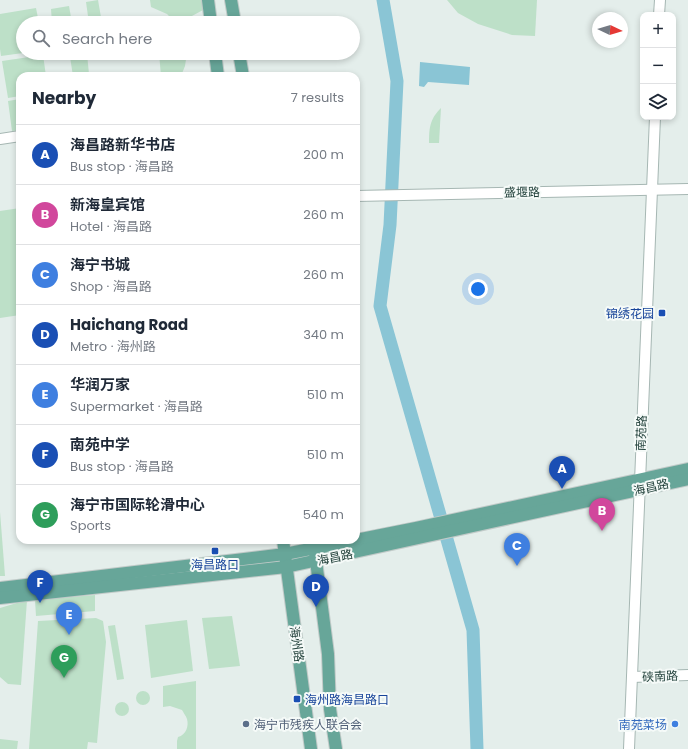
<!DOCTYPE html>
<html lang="en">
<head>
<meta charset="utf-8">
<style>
  :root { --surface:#fff; --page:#f6f6f7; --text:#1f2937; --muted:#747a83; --line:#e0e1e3; --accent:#0b8043 }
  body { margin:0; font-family:Poppins,"Noto Sans SC",sans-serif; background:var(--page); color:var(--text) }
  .controls { position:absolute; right:12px; top:12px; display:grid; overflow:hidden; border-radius:8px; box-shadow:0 2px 6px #0003 }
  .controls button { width:36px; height:36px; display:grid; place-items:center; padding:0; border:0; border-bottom:1px solid var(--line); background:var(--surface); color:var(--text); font:20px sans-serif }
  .compass { position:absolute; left:592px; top:12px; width:36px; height:36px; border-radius:50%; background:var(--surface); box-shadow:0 2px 6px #0003; rotate:94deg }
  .you { position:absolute; left:478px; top:289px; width:14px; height:14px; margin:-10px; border:3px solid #fff; border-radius:50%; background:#1a73e8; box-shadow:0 0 0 6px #1a73e833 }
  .badge { display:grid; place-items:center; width:26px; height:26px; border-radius:50%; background:var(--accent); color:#fff; font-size:13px; font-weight:700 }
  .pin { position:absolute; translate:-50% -33px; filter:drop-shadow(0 1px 2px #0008) }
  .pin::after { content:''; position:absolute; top:21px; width:14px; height:12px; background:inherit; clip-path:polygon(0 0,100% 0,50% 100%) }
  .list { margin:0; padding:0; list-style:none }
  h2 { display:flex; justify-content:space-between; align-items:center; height:52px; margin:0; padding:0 16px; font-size:17px }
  h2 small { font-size:13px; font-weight:400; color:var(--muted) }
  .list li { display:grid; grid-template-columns:26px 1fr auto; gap:12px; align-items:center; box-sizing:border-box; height:60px; padding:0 16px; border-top:1px solid var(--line) }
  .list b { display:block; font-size:15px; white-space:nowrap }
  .list p { margin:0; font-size:13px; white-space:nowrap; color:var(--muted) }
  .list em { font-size:13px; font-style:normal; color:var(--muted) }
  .icon { flex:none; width:22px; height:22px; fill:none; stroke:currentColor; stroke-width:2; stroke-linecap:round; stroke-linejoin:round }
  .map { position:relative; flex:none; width:688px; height:749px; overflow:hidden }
  .search { position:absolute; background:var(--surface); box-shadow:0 2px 6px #0003; left:16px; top:16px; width:344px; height:44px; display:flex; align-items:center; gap:10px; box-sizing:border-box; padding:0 14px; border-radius:22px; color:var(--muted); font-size:15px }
  .panel { position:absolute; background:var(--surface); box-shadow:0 2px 6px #0003; left:16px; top:72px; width:344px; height:472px; border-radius:12px }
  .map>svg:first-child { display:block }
</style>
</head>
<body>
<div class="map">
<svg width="688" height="749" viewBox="0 0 688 749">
  <rect width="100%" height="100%" fill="#e4eeeb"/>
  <g fill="#bde0c8">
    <polygon points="98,0 102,23 89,23 86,2"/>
    <polygon points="150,0 202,0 203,10 179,23 176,23 167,14 151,7"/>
    <polygon points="447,0 537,0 535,36 512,35 478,24 458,13"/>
    <polygon points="69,6 72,23 52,23 51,9"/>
    <polygon points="36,8 39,23 23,23 23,53 1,56 0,49 0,14"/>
    <polygon points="159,53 187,53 185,66 181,76 161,76"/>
    <polygon points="87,54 89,74 73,76 70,57"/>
    <polygon points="43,55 46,76 20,76 20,96 8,98 2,61"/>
    <polygon points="20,99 20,130 12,131 8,101"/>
    <path d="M441,108l-2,35h-10c0,-16 1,-24 12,-35z"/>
    <polygon points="20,208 20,315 0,318 0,211"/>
    <polygon points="0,512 5,576 0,576"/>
    <polygon points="95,595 95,611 36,616 35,600"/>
    <polygon points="27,600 21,685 8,684 0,677 0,608"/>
    <polygon points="232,616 240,666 209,669 202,618"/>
    <polygon points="96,618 103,621 106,642 97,743 88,742 87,749 29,749 38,621"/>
    <polygon points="187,620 193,671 151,678 145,625"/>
    <polygon points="115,625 124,679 117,680 108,626"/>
    <path d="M196,681v68h-19v-8l1,-4c8,-2 11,-11 9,-18 -1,-3 -4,-7 -5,-9l-12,-4 -7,1v-21z"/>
    <circle cx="143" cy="698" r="7"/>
    <circle cx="122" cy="709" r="7"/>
    <polygon points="0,739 18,741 17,749 0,749"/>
  </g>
  <polygon fill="#8ac5d5" points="420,62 470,67 469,85 428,82 424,87 419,86"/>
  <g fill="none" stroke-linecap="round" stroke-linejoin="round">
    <polyline stroke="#8ac5d5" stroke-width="13" points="383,0 397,81 390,225 380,306 473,630 477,749"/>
    <defs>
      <g id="minor">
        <polyline points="659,15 660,0"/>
        <polyline points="0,139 20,136"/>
        <polyline points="356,196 688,189"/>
        <polyline points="632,677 688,675"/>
        <polyline points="629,749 655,117"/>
      </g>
      <g id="major">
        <polyline points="208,0 211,23"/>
        <polyline points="231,0 235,23"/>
        <polyline points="215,53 218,76"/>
        <polyline points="239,53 243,76"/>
        <polyline points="283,540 311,749"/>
        <polyline points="356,540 416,528 688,469"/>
        <polyline points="315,553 328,654 330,709 336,749"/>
        <polyline points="0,588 285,554 355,540"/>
        <polyline points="0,598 286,567 688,479"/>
      </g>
    </defs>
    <use href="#minor" stroke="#a6b7b3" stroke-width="12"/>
    <use href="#major" stroke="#c1cac8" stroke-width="14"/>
    <use href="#minor" stroke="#fff" stroke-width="10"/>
    <use href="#major" stroke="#67a699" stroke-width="12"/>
  </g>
  <g fill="#1a4fb4" stroke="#f5faf8" stroke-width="1.5">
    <rect x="658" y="309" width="8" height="8" rx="2"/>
    <rect x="211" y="547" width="8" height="8" rx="2"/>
    <rect x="293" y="695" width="8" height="8" rx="2"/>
  </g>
  <circle fill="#5c6f8a" stroke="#f5faf8" stroke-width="1.5" cx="246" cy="724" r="4"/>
  <circle fill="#3f7fe0" stroke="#f5faf8" stroke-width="1.5" cx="675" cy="724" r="4"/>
  <g text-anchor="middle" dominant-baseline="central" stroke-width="4" stroke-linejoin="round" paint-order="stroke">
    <g font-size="12" fill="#22413b" stroke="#f5faf8">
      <text transform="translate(522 192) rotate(-1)">盛堰路</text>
      <text transform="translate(641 433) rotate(-88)">南苑路</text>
      <text transform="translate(651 487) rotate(-13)">海昌路</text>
      <text transform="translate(335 557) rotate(-12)">海昌路</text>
      <text transform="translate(297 644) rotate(82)">海州路</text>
      <text transform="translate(660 676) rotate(-2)">硖南路</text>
    </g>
    <g font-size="12" fill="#164399" stroke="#f5faf8" text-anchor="end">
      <text x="654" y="313">锦绣花园</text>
      <text x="215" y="564" text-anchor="middle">海昌路口</text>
      <text x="305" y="699" text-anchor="start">海州路海昌路口</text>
    </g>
    <g font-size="12" fill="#4e5e75" stroke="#f5faf8" text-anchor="start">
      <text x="254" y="724">海宁市残疾人联合会</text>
    </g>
    <g font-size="12" fill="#366cbe" stroke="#f5faf8" text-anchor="end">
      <text x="667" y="724">南苑菜场</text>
    </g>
  </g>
</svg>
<div class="controls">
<button>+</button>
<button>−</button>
<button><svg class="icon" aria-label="layers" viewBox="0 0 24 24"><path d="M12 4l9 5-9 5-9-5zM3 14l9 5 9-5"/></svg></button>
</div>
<svg class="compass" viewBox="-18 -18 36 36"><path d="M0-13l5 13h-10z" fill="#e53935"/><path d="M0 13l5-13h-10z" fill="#747a83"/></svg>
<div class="you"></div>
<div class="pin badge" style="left:562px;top:489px;background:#1a4fb4">A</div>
<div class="pin badge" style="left:602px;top:531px;background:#d1479c">B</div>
<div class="pin badge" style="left:517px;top:566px;background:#3f7fe0">C</div>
<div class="pin badge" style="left:316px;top:607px;background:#1a4fb4">D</div>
<div class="pin badge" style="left:69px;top:635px;background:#3f7fe0">E</div>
<div class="pin badge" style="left:40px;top:603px;background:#1a4fb4">F</div>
<div class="pin badge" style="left:64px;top:678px;background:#2e9e5b">G</div>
<div class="search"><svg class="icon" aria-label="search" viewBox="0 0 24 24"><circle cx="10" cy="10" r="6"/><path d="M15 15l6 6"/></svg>Search here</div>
<section class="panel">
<h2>Nearby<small>7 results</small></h2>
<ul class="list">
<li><span class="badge" style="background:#1a4fb4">A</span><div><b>海昌路新华书店</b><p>Bus stop · 海昌路</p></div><em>200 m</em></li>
<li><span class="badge" style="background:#d1479c">B</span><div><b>新海皇宾馆</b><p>Hotel · 海昌路</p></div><em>260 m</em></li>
<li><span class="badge" style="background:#3f7fe0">C</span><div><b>海宁书城</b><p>Shop · 海昌路</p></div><em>260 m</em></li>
<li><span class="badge" style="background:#1a4fb4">D</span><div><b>Haichang Road</b><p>Metro · 海州路</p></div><em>340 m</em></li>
<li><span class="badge" style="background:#3f7fe0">E</span><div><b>华润万家</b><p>Supermarket · 海昌路</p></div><em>510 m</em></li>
<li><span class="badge" style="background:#1a4fb4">F</span><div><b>南苑中学</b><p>Bus stop · 海昌路</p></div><em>510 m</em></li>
<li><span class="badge" style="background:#2e9e5b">G</span><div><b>海宁市国际轮滑中心</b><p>Sports</p></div><em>540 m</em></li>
</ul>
</section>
</div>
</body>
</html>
